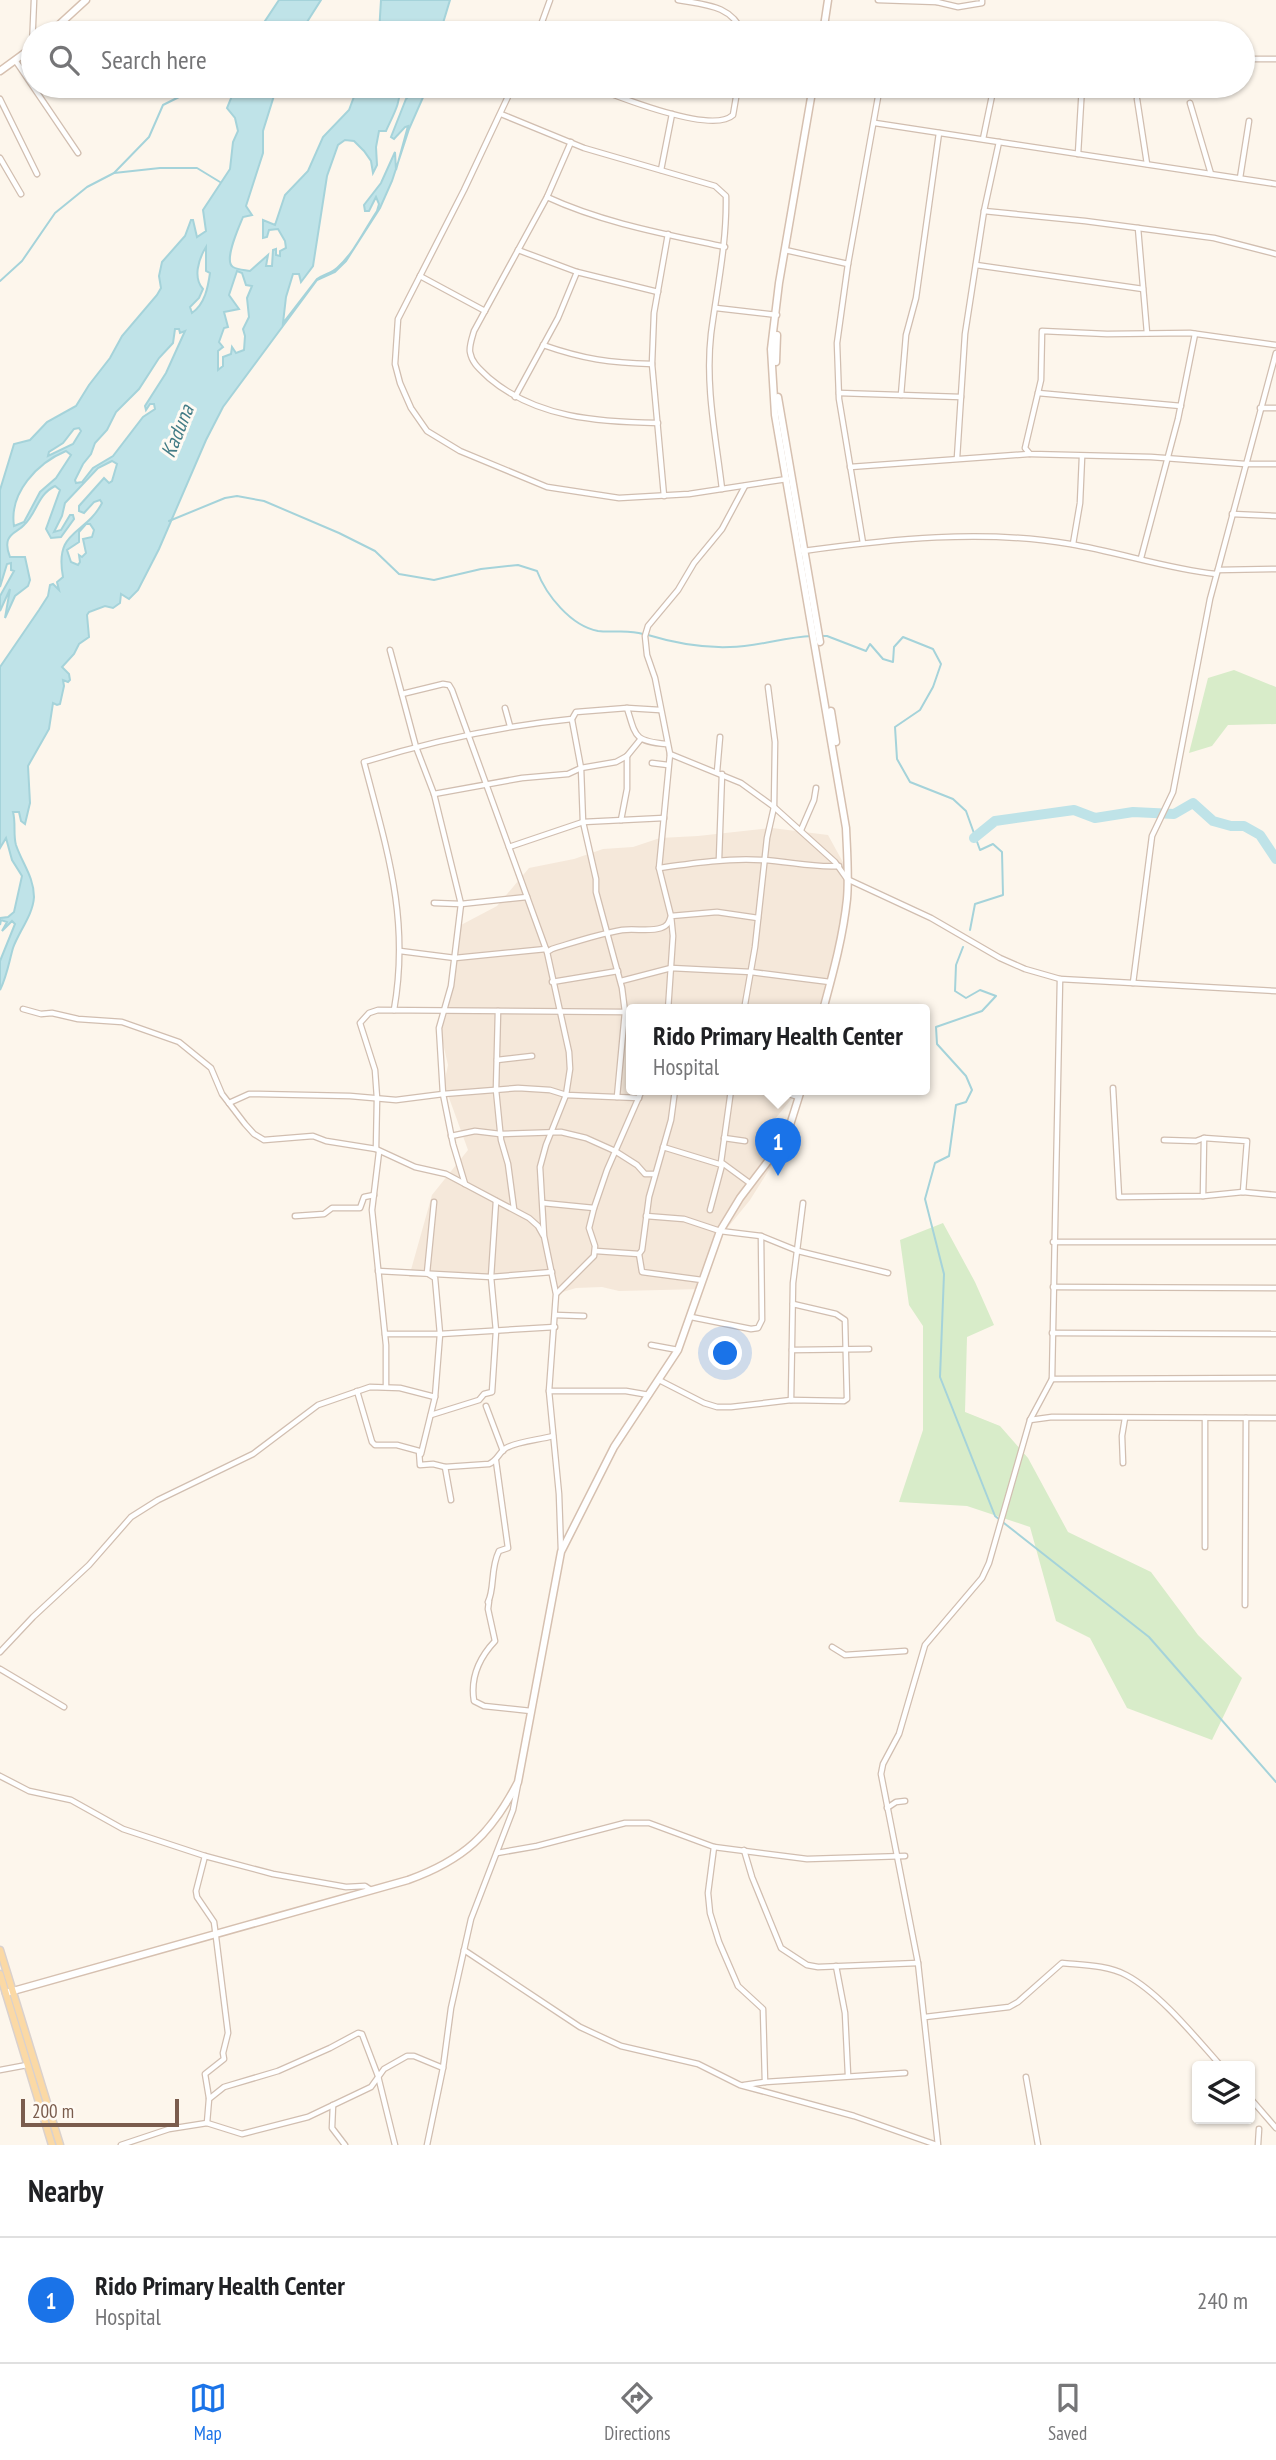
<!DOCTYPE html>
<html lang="en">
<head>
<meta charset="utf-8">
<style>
  :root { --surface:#fff; --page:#f2f2f2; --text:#202124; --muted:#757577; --line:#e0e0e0; --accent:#1a73e8 }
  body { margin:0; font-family:"PT Sans Narrow",sans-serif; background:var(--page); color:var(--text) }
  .controls { position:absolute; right:21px; bottom:21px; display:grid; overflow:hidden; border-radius:7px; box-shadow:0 2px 5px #0004 }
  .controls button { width:63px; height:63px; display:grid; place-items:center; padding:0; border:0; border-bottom:2px solid var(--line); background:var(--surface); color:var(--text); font:35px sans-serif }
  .scale { position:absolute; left:21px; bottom:18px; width:158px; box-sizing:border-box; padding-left:7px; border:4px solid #7a5c4d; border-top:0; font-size:19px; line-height:24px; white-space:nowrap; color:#7a5c4d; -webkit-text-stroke:5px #fffaf3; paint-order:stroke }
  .you { position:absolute; left:726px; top:1354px; width:24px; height:24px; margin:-18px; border:5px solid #fff; border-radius:50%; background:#1a73e8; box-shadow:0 0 0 10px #1a73e833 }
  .badge { display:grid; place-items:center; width:46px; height:46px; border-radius:50%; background:var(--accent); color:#fff; font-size:23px; font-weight:700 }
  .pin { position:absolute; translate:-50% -58px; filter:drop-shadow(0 2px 4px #0008) }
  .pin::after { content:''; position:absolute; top:37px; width:24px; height:21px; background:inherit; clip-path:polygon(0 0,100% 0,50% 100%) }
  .popup { position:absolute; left:626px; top:1004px; width:304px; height:91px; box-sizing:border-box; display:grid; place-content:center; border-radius:7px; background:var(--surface); filter:drop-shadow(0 2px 5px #0005); font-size:23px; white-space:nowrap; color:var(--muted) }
  .popup b { font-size:26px; color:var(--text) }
  .popup::after { content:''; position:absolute; left:50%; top:100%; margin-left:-14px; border:14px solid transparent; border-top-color:var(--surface) }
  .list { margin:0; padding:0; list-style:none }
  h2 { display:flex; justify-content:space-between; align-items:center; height:91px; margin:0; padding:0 28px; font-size:30px }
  h2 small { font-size:23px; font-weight:400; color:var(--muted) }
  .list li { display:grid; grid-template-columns:46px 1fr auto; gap:21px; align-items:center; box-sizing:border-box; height:126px; padding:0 28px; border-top:2px solid var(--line) }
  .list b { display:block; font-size:26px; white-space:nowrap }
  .list p { margin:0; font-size:23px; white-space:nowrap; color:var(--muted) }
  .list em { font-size:23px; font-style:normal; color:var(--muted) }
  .icon { flex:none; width:38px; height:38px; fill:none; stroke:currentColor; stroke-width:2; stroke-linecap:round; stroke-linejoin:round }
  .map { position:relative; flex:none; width:1276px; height:2145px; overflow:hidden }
  .search { position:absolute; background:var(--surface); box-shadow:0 2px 5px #0004; left:21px; right:21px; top:21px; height:77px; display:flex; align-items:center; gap:18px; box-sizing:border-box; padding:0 24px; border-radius:38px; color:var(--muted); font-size:26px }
  .sheet { height:217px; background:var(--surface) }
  nav { display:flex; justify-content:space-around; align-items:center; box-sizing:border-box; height:98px; border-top:2px solid var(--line); background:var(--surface); font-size:19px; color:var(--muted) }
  nav a { display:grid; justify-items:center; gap:4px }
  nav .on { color:var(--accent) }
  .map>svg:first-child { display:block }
</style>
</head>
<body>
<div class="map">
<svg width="1276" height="2145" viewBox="0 0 1276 2145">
  <rect width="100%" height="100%" fill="#fdf6ec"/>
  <polygon fill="#f5e8da" points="772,828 828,835 845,866 843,911 836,953 818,1010 631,1010 631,1090 796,1090 793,1097 775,1119 774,1162 750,1200 720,1237 703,1289 619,1291 602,1287 576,1288 556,1294 550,1276 409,1277 432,1195 468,1150 444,1084 448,1065 442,1039 441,1018 451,993 461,925 497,906 529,868 574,859 603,849 633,847 660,838 698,836"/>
  <g fill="#d8ecc9">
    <polygon points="1234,670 1276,687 1276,724 1228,725 1212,746 1189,753 1208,678"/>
    <polygon points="943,1223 975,1282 994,1325 967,1337 965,1412 1000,1426 1028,1458 1068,1532 1151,1572 1198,1635 1242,1678 1212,1740 1127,1708 1090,1638 1056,1621 1030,1527 967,1506 899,1502 923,1430 923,1326 909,1305 900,1240"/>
  </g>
  <g fill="#bfe3e8" stroke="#a5d3da" stroke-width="2" fill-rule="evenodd">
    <polygon points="279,0 321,0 300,33 257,33"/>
    <polygon points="381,0 450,0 440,33 379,33"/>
    <path d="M236,86h41l-14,45v22l-17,53 6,9 -9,2c-4,10 -20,44 -10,50 5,3 13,3 17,4l18,-16 -2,11h6l1,-16 3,-1v6l4,1v-5l6,-3 -1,-7 -7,-12 -9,1 -2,7 -4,1v-18l12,5 10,-30 23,-24 15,-34 26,-27 9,-24h41c3,16 -7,31 -13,45h-7l-3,16 1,18 -4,8 -2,-12 -7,-10 -10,-10 -9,-1 -7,5 -11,31 -14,90 -12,16 -2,-8h-6l-7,23 -3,26 34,-44c7,-5 15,-6 20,-11 17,-15 28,-39 40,-57l2,-7 -3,-7 -7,14h-4l-1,-6 17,-22 14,-31 1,18 12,-44 -3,1 -11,12 -3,-2 15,-38 12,-13h10l-19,43 -17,52 -12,27 -34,53 -11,11 -18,8 -94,127 -17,33 -47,109 -21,41 -9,9 -8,-5 -1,9 -7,5 -8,-2 -16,6 -2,3 2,22 -10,7 -5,10 -12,13 7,7 1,6 -2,2 -5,-2 1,6 -4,18 -3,1 -4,-2 -4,26 -21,37 2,37 -5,21 -4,-3 -2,-9h-6c3,11 0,23 3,33 6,18 18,32 18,52 -1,18 -15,34 -21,51 -4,14 -6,28 -13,42v-29l15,-37 -3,-3 -10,10 5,-9 -6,-2 -1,5v-7l8,-1 6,-5 8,-36 -10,-16 -6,-22 -6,10v-181l39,-57 9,-14 2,-11 3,-1 6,6 -2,-8 6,-5c-9,-48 22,-41 39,-74l-2,-3 -6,2 -10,11 -5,-2v-5l25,-28 5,5 3,-2 5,-17 -5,-3 -14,7 -33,35 -3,13 -8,16 7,-2 9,-15h3l1,4 -13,18 -10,1 -5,-9 14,-39 -5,-4c-18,9 -18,27 -31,39 -5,6 -13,7 -16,15 -2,6 0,12 2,17h15l5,23 -2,6 -13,10 -10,22 5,-29 -10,22v-15l14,-25 -3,-1v-7l-4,1 -7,23v-97l14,-46 16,-4 17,-18 29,-16 13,-21 21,-27 12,-22 35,-41 4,-7 -2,-12 3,-14 23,-26 6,-16h2l4,17 9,-6 -3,-21 27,-41 3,-27 5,-11 -3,-13 -8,-10zM206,247v24l4,2c-2,14 -5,31 -18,40l-2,-6 9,-9 4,-9c-10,-11 -5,-29 3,-42zM237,271l5,2 4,12 6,1 -5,12 2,19 -6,12 2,7 -1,14 -8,3 -4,-6 -1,7 -8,3v9l-5,4v-19l5,-4 -4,-5 5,-14 4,-1 -4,-15 15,-3 -10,-14zM175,329h4l1,4 5,-2 -19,42 -21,33 1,4 4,-6h4l1,5 -12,8 -30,39 -20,12 -11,14 -6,1 -1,-3 8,-16 8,-10 4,-11 12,-13 9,-18 23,-23 20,-31 14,-15zM79,428l2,3 -8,13 -25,12 1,-4 14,-9 11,-14zM66,451l5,4 -15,23 -16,14 -16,30 -10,4c-5,-33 23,-63 52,-75zM86,524h4l4,6 -2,7 -9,2 3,14 -4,4 -3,-2 1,7 -2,3 -7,-3 -4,-12 12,-8v-10z"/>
  </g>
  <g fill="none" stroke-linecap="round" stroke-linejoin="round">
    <g stroke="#a5d3da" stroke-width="2">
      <polyline points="114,173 160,168 197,168 220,182"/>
      <polyline points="0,281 22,261 55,213 87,187 114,173 149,137 163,105 197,88 234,96"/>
      <path d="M169,521l56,-23 12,-2 27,5 75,32 36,18 24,23 35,6 47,-11 37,-4 19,6c9,24 34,55 61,60 15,2 30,-2 45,3"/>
      <path d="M648,635c26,8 54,13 82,12 27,0 54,-10 82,-11"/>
      <polyline points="821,636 827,636 866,651 870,644 883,659 893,662 894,647 903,637 933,649 941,664 933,687 920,710 895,727 897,759 910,782 953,799 966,811 980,850 993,844 1002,852 1003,895 975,904 970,930"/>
      <polyline points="963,947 956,965 955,991 966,998 980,990 996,996 982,1011 936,1027 937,1044 966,1076 972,1090 966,1102 956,1105 949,1156 935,1163 925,1199 944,1274 940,1377 995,1516 1149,1637 1276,1782"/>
    </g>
    <polyline stroke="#bfe3e8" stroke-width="10" points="974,838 995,821 1074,810 1095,818 1133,812 1174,814 1193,803 1213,821 1231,826 1244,826 1260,835 1276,859"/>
    <defs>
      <g id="street">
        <path d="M678,0c28,5 53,5 65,33"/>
        <polyline points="878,0 937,2 937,0"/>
        <polyline points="937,2 958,7 982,3 982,0"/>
        <polyline points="824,28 846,33"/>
        <polyline points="538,33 550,0"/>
        <polyline points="32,48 34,0"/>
        <polyline points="1243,59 1276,59"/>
        <polyline points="15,60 78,153"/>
        <polyline points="513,86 464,190 398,319 395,364 400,383 411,408 427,431 460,451 547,487 619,498 689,494 787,479"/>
        <path d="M591,86c25,10 121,49 142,29l5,-29"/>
        <polyline points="0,99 37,174"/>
        <polyline points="1137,99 1147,164"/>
        <polyline points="1190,103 1211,174"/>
        <path d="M501,114l83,34 131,38 11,10c1,47 -9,92 -15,138 -6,52 5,104 11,155"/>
        <polyline points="875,123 999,142 984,211 965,334 957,458"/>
        <polyline points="983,139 994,86"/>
        <path d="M571,142l-24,55 -73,134c-2,7 -5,15 -4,21 2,12 11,18 19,26 47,40 109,44 169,45"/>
        <polyline points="999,142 1276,184"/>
        <polyline points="1078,154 1082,86"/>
        <polyline points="0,158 21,194"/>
        <polyline points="661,170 672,114"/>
        <polyline points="1240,178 1249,121"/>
        <path d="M547,197c56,26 118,37 178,50"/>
        <polyline points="984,211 1085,221 1214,238 1276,254"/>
        <polyline points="1138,228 1147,333"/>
        <polyline points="518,250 577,272 658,292"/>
        <polyline points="785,250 848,264"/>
        <polyline points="976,265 1143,289"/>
        <polyline points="420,276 485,311"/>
        <polyline points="716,308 777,315"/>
        <path d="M543,345c40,14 67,18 109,19"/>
        <polyline points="1276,345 1190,333 1107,334 1042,331 1041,380 1025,448 1030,454 1151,457 1245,464 1276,464"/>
        <polyline points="839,393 961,397"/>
        <polyline points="1038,393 1181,406"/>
        <polyline points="901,395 906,335 916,298 939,133"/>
        <polyline points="515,397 558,318 577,272"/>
        <polyline points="1260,408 1276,408"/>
        <polyline points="850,467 1029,454"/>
        <polyline points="664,496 652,364 654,313 668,234"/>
        <polyline points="1232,514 1276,516"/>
        <polyline points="863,543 839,399 837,343 848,264 880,86"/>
        <polyline points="1073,544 1080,503 1082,457"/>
        <path d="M803,551c87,-12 179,-22 267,-7 49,8 97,25 146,30"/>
        <polyline points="1141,558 1178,419 1195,334"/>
        <polyline points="1218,570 1276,569"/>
        <polyline points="390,650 416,747 434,794 461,904 451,986 439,1028 443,1094 453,1144 465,1184"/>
        <polyline points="402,694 443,684 449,685 452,690 547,952"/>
        <polyline points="505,708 510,726"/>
        <polyline points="627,708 660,710"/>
        <polyline points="572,720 581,768 583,822 596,879 596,892 622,988 625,1012 617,1097"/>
        <polyline points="670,754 741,783 774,807 835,862 847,879 931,918 1000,958 1025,969 1060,979"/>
        <polyline points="652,763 668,765"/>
        <polyline points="717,772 720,737"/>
        <polyline points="434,794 522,778 568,774 581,768 616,762 627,756 640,740"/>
        <polyline points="621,820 627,789 627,756"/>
        <polyline points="801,830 814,800 816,788"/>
        <polyline points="509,847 583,822 664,818"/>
        <polyline points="719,859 722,774"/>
        <path d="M659,868c35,-5 68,-10 103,-8 26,1 51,8 77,6"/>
        <polyline points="434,903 461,904 527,897"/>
        <polyline points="400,951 455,958 546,949"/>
        <polyline points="621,981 671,968 751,972 830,982"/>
        <polyline points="552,982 618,971"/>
        <polyline points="1133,983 1276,991"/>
        <polyline points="23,1009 41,1014 52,1013 78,1019 122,1022 179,1042 211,1068 222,1094 245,1124 254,1134 264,1140 313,1136 326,1141 376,1149 415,1167 446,1174 529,1218 538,1226 543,1235"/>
        <path d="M394,1010c16,-91 -7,-160 -30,-248 68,-21 137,-36 208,-43l4,-7 51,-4c9,29 7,33 39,36"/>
        <polyline points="668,1010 673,936 671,916 717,912 758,918"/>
        <polyline points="744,1010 755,947 767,838 774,807 775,742 768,687"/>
        <polyline points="498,1011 496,1090 501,1140 508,1164 514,1209"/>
        <polyline points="497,1060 532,1056"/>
        <polyline points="1113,1088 1119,1197 1203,1196 1243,1192 1276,1195"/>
        <polyline points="675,1090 671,1120 649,1197 642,1250 639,1254 642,1272 702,1280"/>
        <polyline points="731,1090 721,1162 751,1184"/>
        <polyline points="774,1090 799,1097"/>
        <polyline points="229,1103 249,1094 259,1094 350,1096 396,1100 443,1094 518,1088 550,1090 566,1095 639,1098"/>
        <polyline points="451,1136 475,1131 500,1134 561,1132 586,1138 615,1151 637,1165 645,1174 655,1174"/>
        <polyline points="724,1138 745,1141"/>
        <polyline points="1164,1140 1196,1141 1204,1138 1247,1141 1243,1192"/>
        <polyline points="663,1147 722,1165 710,1210"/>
        <polyline points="376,1149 377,1098 375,1070 360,1023 369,1013 378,1010 625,1012"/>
        <polyline points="379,1152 372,1210 386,1345 386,1387"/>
        <polyline points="1203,1196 1204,1138"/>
        <polyline points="543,1203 594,1208"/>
        <polyline points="295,1216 324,1214 332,1208 360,1208 364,1197 374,1195"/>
        <polyline points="646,1216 684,1219 720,1231 761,1236 798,1251 888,1273"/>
        <polyline points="1053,1242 1276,1242"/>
        <polyline points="596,1251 639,1254"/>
        <polyline points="378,1271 491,1277 552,1272"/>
        <polyline points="427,1273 434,1202"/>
        <polyline points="1053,1287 1276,1288"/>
        <polyline points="557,1293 594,1256 595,1246 589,1228 594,1208 607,1170 642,1090"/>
        <polyline points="555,1315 584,1316"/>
        <polyline points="691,1317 751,1329 758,1328 762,1320 761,1236"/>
        <polyline points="1052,1333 1276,1334"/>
        <polyline points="385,1334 440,1334 555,1327"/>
        <polyline points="651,1345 678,1350"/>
        <polyline points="792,1350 869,1349"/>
        <polyline points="1052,1379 1276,1378"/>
        <polyline points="659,1380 704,1403 717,1407 731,1407 791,1400 844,1401 847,1399 845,1320 836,1314 793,1304"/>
        <path d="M357,1391l15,51 3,3h22l22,6 1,14 13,-1 12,3 44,-3c9,-4 10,-12 17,-16 13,-7 33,-8 47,-12"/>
        <polyline points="549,1391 626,1391 649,1395"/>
        <polyline points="791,1400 793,1283 803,1203"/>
        <polyline points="486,1406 503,1451"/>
        <polyline points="431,1415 479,1400 484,1394 492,1392 496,1331 491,1277 496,1201"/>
        <polyline points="1205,1418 1205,1547"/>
        <polyline points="1030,1420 1052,1417 1276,1418"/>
        <polyline points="421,1454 435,1397 440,1334 435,1278 427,1273"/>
        <polyline points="1123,1463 1122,1436 1125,1418"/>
        <polyline points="445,1467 451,1500"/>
        <path d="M561,1551l-2,-57 -10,-103 7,-97 -12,-58 -4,-69 6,-22 20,-50 4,-26 -1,-17 -22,-100 5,-3c23,-7 46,-15 70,-19 13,-2 27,2 39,-2 7,-2 8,-6 10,-12l-12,-48 11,-114 -15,-76 -8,-23 -2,-19 3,-10 30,-36 16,-27 28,-34 23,-43"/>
        <path d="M489,1601l-1,8 7,32c-16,17 -25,36 -21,60l10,5 47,5"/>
        <path d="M488,1602c7,-14 2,-33 11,-51l9,-3 -12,-87"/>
        <polyline points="1245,1605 1246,1418"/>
        <polyline points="832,1647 845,1655 905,1651"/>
        <polyline points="0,1652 33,1617 89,1565 131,1517 158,1500 253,1454 318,1405 370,1387 400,1388 435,1397"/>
        <polyline points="0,1669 64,1707"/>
        <polyline points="0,1776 29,1791 71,1800 123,1829 205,1856 273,1874 346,1887 365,1886 371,1890"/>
        <polyline points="887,1808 896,1802 905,1801"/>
        <polyline points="714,1847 708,1893 710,1913 719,1942 738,1986 763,2009 765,2082 744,2085"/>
        <polyline points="744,1850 752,1877 781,1948 807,1965 818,1967 918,1963"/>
        <polyline points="497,1853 537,1846 625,1823 649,1823 714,1847 807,1859 905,1856"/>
        <polyline points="205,1856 196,1891 197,1897 214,1922 216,1937 228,2033 223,2053 224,2059 205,2074 209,2098"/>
        <polyline points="464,1950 580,2027 621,2046 698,2064 740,2085 854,2116 937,2145"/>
        <polyline points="836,1966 845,2013 848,2075"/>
        <path d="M925,2017l84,-10 9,-5 44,-39c20,2 46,2 64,12 34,18 70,63 95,91"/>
        <polyline points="0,2070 27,2065"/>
        <polyline points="1026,2077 1038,2145"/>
        <polyline points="765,2082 905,2073"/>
        <polyline points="1250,2098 1276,2128"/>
        <polyline points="333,2105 332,2128 345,2145"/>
        <polyline points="207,2123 209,2099 224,2087 278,2071 330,2048 358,2033 362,2034 378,2076 395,2145"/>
        <polyline points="121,2145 169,2129 207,2123 242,2134 308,2117 371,2087 384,2069 407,2056 414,2056 443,2068"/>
        <polyline points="427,2145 443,2068 451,2008 471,1919 513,1810 518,1784"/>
        <polyline points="938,2145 918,1963 881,1774 883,1764 899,1734 925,1645 982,1578 989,1563 1030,1420 1052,1379 1060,979 1133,983 1152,836 1173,792 1210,599 1276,353"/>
        <polyline points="1258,2145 1259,2129"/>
      </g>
      <g id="secondary">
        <polyline points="50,33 86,0"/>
        <polyline points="823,33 828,0"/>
        <polyline points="0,71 33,47"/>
        <path d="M813,86l-34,197 -8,66 4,66 71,413c1,24 3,48 1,71 -4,38 -14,74 -24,111"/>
        <polyline points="776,362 777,335"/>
        <polyline points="778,397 820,642"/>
        <polyline points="831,711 836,742"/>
        <path d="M6,1993l402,-113c56,-20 83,-46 110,-98l43,-230 53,-105 64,-97 42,-119 20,-33 41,-54 9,-19 11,-35"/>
      </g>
      <g id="primary">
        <polyline points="0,1950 60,2145"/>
        <polyline points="0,1974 52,2145"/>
      </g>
    </defs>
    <use href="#street" stroke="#d1beb0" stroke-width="7"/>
    <use href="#secondary" stroke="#d6c0b0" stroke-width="9"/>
    <use href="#primary" stroke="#dad1cd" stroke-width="9"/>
    <use href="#street" stroke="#fff" stroke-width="4.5"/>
    <use href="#secondary" stroke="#fff" stroke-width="6"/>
    <use href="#primary" stroke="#fbd9a5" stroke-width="6"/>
  </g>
  <g text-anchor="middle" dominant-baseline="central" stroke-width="6" stroke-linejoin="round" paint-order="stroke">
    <g font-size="21" font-style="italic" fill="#437c86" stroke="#fffaf3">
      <text transform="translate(177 431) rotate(-68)">Kaduna</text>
    </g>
  </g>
</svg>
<div class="controls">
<button><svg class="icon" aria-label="layers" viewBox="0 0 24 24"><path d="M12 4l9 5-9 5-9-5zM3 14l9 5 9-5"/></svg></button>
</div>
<div class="scale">200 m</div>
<div class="you"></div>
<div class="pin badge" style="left:778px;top:1176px">1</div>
<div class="popup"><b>Rido Primary Health Center</b>Hospital</div>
<div class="search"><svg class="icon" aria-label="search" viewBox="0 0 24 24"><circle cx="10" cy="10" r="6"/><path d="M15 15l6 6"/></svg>Search here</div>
</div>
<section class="sheet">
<h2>Nearby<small></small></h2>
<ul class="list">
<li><span class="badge">1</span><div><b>Rido Primary Health Center</b><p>Hospital</p></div><em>240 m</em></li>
</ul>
</section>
<nav>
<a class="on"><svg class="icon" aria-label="map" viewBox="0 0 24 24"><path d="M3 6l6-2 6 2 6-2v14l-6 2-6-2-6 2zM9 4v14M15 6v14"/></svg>Map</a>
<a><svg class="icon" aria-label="directions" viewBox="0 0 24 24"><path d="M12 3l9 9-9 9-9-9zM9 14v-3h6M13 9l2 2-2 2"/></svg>Directions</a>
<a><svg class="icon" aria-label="saved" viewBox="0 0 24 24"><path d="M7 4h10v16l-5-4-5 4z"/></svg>Saved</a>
</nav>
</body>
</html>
